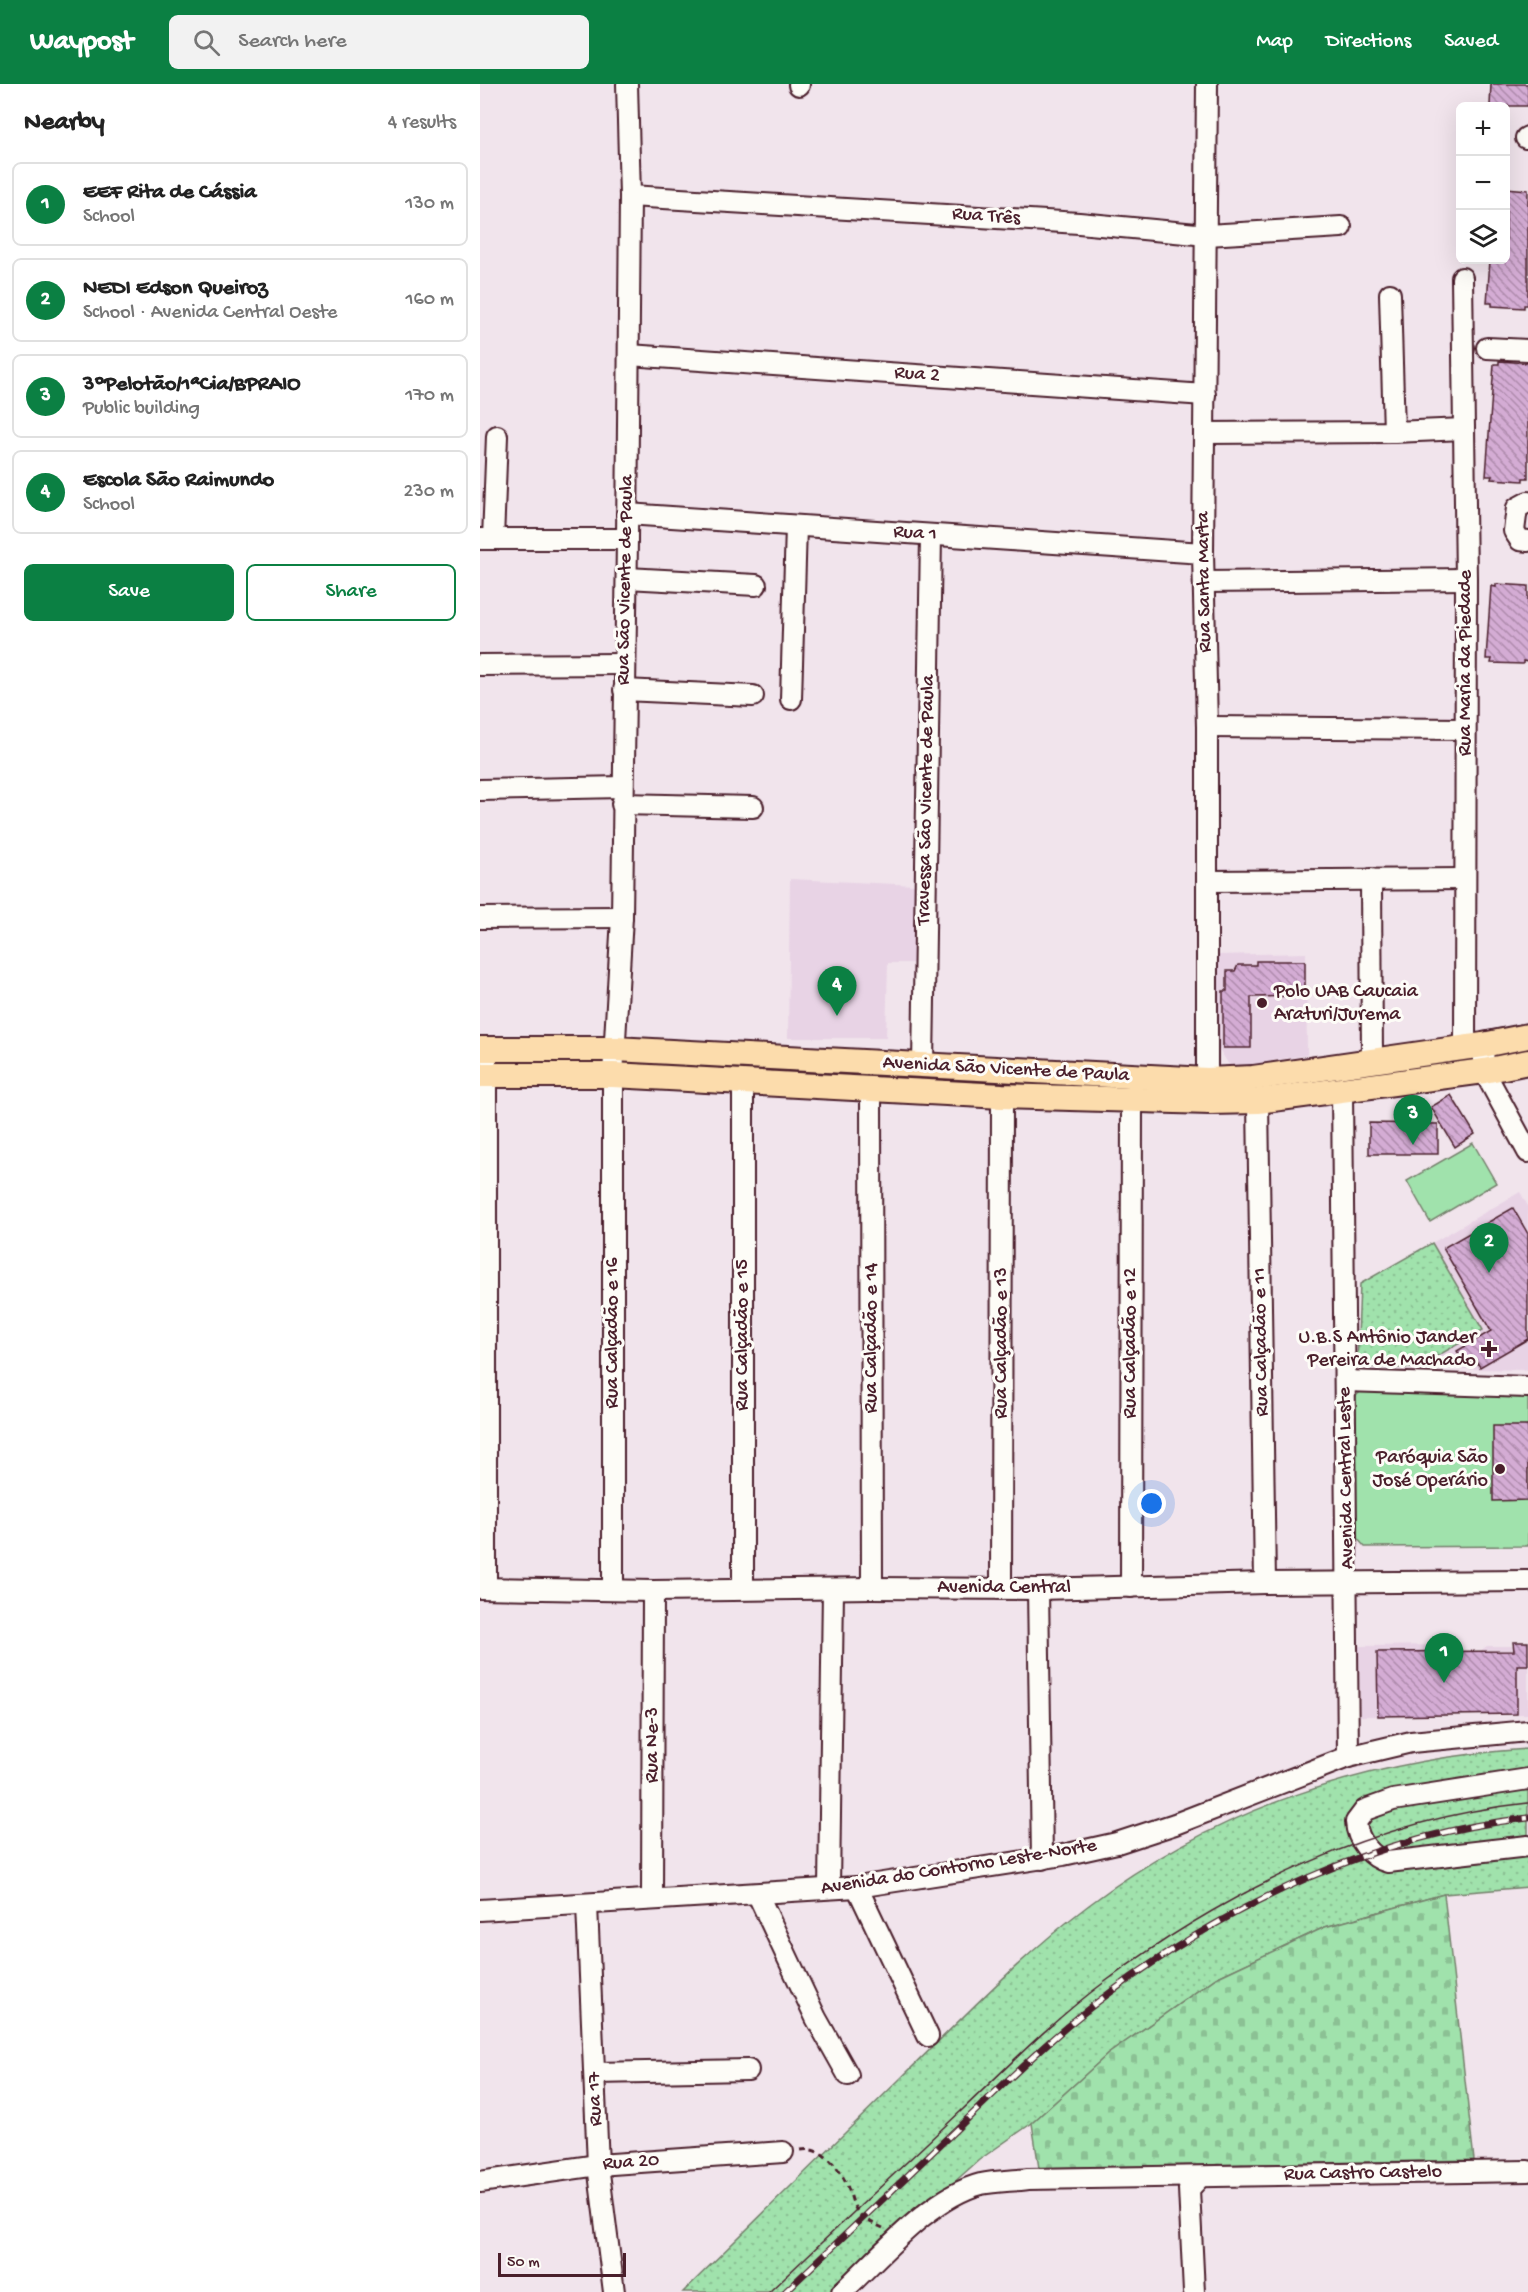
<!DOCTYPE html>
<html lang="en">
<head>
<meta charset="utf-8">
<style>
  :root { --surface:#fff; --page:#f2f2f2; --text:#222; --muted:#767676; --line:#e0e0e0; --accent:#0b8043 }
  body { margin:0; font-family:"Gochi Hand",sans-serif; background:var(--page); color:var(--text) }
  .controls { position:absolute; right:18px; top:18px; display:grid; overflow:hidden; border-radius:9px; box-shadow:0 6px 24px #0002 }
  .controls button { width:54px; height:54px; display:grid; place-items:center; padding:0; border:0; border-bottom:2px solid var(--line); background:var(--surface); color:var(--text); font:30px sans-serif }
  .scale { position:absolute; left:18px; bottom:15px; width:128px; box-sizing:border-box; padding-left:6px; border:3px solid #4a1f2b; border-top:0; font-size:16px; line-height:21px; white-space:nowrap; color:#4a1f2b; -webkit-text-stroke:4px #fdfcf7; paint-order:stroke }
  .you { position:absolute; left:672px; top:1420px; width:21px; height:21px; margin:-15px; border:4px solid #fff; border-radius:50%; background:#1a73e8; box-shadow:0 0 0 9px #1a73e833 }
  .badge { display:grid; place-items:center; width:39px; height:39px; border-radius:50%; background:var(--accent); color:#fff; font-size:20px; font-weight:700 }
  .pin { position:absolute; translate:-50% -50px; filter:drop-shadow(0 2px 3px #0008) }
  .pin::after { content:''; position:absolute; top:32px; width:21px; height:18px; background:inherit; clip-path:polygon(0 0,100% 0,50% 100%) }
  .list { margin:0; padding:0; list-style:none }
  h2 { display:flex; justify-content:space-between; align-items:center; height:78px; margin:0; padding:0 24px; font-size:26px }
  h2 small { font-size:20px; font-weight:400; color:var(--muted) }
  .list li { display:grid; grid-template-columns:39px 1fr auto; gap:18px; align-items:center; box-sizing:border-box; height:84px; margin:0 12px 12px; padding:0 12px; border:2px solid var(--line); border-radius:9px }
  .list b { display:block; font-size:22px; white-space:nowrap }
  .list p { margin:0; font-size:20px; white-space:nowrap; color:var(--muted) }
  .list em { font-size:20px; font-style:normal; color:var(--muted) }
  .actions { display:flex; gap:12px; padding:18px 24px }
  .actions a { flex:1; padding:14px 0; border:2px solid var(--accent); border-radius:9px; text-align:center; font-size:21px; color:var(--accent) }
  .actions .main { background:var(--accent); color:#fff }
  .icon { flex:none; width:33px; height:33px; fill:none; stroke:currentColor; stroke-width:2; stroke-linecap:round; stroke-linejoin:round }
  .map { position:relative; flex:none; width:1048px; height:2208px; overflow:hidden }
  header { display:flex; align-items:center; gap:36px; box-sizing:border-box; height:84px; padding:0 30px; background:var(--accent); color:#fff }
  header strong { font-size:28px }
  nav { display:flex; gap:33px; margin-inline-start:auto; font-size:21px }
  .search { width:420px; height:54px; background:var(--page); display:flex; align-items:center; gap:15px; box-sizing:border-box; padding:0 21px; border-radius:9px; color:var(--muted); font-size:22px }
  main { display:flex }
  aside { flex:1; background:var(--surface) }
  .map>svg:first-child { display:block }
</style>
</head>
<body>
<header>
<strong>Waypost</strong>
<div class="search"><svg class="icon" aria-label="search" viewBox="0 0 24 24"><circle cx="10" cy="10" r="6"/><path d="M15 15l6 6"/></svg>Search here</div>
<nav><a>Map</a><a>Directions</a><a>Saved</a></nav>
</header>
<main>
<aside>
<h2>Nearby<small>4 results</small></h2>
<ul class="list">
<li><span class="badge">1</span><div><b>EEF Rita de Cássia</b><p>School</p></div><em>130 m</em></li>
<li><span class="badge">2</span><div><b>NEDI Edson Queiroz</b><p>School · Avenida Central Oeste</p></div><em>160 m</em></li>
<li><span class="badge">3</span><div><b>3ºPelotão/1ªCia/BPRAIO</b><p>Public building</p></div><em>170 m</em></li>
<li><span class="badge">4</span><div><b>Escola São Raimundo</b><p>School</p></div><em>230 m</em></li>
</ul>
<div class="actions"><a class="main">Save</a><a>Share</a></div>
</aside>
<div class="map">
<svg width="1048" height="2208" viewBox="0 0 1048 2208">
  <defs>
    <pattern id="grass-dots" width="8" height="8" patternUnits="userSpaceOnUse" patternTransform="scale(1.5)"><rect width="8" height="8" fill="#a0e2ac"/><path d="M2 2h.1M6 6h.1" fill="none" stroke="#8bc194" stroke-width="1.8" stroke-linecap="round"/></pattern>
    <pattern id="cemetery-stones" width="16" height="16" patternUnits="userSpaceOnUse" patternTransform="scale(1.5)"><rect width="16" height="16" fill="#a0e2ac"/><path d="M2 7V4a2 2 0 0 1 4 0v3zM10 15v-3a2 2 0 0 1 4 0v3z" fill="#8bc194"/></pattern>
    <pattern id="building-back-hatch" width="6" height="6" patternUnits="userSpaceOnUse" patternTransform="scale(1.5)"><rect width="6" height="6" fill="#d4acd4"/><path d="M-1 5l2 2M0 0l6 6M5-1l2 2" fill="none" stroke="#ae8bac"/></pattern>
  </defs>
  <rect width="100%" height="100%" fill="#f1e4ec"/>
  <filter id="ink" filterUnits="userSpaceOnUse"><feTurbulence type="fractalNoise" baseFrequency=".0167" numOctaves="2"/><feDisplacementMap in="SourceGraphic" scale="12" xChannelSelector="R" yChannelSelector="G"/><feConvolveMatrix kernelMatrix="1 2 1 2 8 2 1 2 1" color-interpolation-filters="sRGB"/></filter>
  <g filter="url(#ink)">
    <g fill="#e8d3e5">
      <polygon points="310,795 436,801 436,879 408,879 406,954 308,954"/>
      <polygon points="826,869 827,971 751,984 739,965 738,871"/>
      <polygon points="1040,1108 1048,1122 1048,1286 936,1284 1003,1246 952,1159"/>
      <polygon points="1048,1558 1048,1630 880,1632 879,1562 968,1561 976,1568 1000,1567 1007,1562 1033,1562"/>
    </g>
    <g fill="url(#grass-dots)" stroke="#75806c" stroke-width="1.5">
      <polygon points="952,1159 1003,1246 936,1284 877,1283 880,1200"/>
      <path d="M1048,1665v138l-84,7 -119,33 -109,51 -108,76 -76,69 -53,37 -148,132h-148c73,-72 146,-143 219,-215 61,-59 119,-121 187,-172 127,-96 282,-147 439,-156z"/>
    </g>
    <polygon fill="url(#cemetery-stones)" stroke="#75806c" stroke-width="1.5" points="964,1810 994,2076 559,2084 552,2039 628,1970 736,1894 845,1843"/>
    <g fill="#a0e2ac" stroke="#75806c" stroke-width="1.5">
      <polygon points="993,1059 1016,1099 950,1138 927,1097"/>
      <polygon points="883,1305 1048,1311 1048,1462 885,1463 875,1452 873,1315"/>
    </g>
    <g fill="url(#building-back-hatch)" stroke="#4a1f2b" stroke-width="1.5">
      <polygon points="1011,0 1048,0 1048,22 1010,22"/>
      <polygon points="1026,104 1048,106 1048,221 1044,221 1044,224 1012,222 1012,219 1007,219 1010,176 1026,176"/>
      <polygon points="1019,277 1048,279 1048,394 1043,394 1043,397 1011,395 1012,392 1006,392 1014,280 1019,280"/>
      <polygon points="1016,500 1048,502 1048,578 1043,577 1043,580 1011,579 1012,575 1006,575 1011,502 1016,503"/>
      <polygon points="776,877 825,877 825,912 771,913 771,964 743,964 743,907 747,907 747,887 755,887 758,881 776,881"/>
      <polygon points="971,1011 995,1050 975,1063 951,1023"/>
      <polygon points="889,1039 958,1040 958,1070 889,1070"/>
      <polygon points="1033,1124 1048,1150 1048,1255 1000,1283 995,1275 986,1281 977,1267 1011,1247 963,1164"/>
      <polygon points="1013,1342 1048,1342 1048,1416 1013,1417"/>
      <polygon points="1033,1558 1048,1558 1048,1581 1037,1581 1037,1630 898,1632 897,1568 1034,1567"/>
    </g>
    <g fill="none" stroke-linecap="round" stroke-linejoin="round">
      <defs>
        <g id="minor">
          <polyline points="319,1 319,0"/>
          <polyline points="1046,54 1048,53"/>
          <polyline points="150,112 599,139 727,151 861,143"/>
          <polyline points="982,194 986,495 985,963"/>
          <polyline points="910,210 914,348"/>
          <polyline points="1007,264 1048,266"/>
          <polyline points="149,271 725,311"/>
          <polyline points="724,349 914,348 984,345"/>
          <polyline points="1048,418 1037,424 1034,447 1040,456 1048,457"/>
          <polyline points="147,430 723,469"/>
          <polyline points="0,455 147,455"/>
          <polyline points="13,455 17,352"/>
          <polyline points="147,494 276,501"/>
          <polyline points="725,498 986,495"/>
          <polyline points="0,581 144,580"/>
          <polyline points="144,606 273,612"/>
          <polyline points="311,615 316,442"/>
          <polyline points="727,643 985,645"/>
          <polyline points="0,706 142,703"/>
          <polyline points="142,720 273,723"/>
          <polyline points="891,795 892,976"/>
          <polyline points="728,797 985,795"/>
          <polyline points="0,834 142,833"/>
          <polyline points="1003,961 1004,987 1048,1068"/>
          <polyline points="6,965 6,1504"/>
          <polyline points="443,981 451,451"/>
          <polyline points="727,996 727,643 723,469 727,0"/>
          <polyline points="263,997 263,1505"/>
          <polyline points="391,1004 392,1504"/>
          <polyline points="862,1006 868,1673"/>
          <polyline points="778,1017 785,1499"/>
          <polyline points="866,1297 1048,1303"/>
          <polyline points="651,1503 652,1015"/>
          <polyline points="0,1504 173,1507 392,1504 558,1505 785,1499 1048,1497"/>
          <polyline points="521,1505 522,1012"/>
          <polyline points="558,1505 562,1775"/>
          <polyline points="133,1506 133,991 142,833 147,455 150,112 147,0"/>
          <path d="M1048,1695l-135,21 -28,10 -9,12c1,18 15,36 32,40l140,-16"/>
          <polyline points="377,1803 448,1952"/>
          <polyline points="349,1804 353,1506"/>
          <polyline points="278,1811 336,1934 368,1991"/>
          <polyline points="172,1815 173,1507"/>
          <polyline points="107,1821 118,2081 134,2208"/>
          <polyline points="0,1826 377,1803 583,1771 637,1759 695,1740 868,1673 931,1658 1048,1647"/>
          <polyline points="115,1989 268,1986"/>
          <polyline points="0,2098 118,2081 303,2068"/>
          <path d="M362,2208c38,-35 88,-95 139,-108 15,-3 32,-3 47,-5l500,-8"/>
          <polyline points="714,2208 709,2105 719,2094"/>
        </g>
        <g id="major">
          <polyline points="0,965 135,965 727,996 773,994 1003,961 1048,952"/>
          <polyline points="0,991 133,991 522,1012 730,1018 778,1017 1004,987 1048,978"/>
        </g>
      </defs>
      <use href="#minor" stroke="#4a1f2b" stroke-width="24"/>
      <use href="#major" stroke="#4a1f2b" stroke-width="28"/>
      <path stroke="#4a1f2b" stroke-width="3" stroke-dasharray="6 4.5" stroke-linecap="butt" d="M321,2066c22,-4 40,19 47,38 4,9 4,18 11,25 6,8 16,11 24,15"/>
      <use href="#minor" stroke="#fdfcf7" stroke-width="20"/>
      <use href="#major" stroke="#fcdcac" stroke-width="24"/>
      <path stroke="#4a1f2b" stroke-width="1.5" d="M289,2208c64,-61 128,-121 192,-181 47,-45 93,-92 145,-130 122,-91 269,-162 422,-178"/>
      <defs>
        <path id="rail" d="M305,2208c59,-56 118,-112 177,-168 48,-46 95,-93 149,-132 120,-89 267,-158 417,-174"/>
      </defs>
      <use href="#rail" stroke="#4a1f2b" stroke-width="7"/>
      <use href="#rail" stroke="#fdfcf7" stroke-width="4.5" stroke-dasharray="14" stroke-linecap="butt"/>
    </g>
  </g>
  <g fill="#4a1f2b" stroke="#fdfcf7" stroke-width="2">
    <circle cx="782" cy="919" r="6"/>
    <path d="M1006 1256h6v6h6v6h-6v6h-6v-6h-6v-6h6z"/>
    <circle cx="1020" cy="1385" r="6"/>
  </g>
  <g text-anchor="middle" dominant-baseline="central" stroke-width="6" stroke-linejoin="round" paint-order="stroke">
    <g font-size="20" fill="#4a1f2b" stroke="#fdfcf7">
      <text transform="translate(506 133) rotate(4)">Rua Três</text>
      <text transform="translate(437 291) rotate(4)">Rua 2</text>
      <text transform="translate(435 450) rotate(4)">Rua 1</text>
      <text transform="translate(146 496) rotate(-89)">Rua São Vicente de Paula</text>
      <text transform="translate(725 498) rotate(-91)">Rua Santa Marta</text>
      <text transform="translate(986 579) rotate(-90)">Rua Maria da Piedade</text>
      <text transform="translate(447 716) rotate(-89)">Travessa São Vicente de Paula</text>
      <text transform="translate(526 986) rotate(3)">Avenida São Vicente de Paula</text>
      <text transform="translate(133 1249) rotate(-90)">Rua Calçadão e 16</text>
      <text transform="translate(263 1251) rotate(-90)">Rua Calçadão e 15</text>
      <text transform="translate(392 1254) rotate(-90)">Rua Calçadão e 14</text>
      <text transform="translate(782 1258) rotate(-91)">Rua Calçadão e 11</text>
      <text transform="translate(522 1259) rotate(-90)">Rua Calçadão e 13</text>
      <text transform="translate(651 1259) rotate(-90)">Rua Calçadão e 12</text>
      <text transform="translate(867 1394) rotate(-91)">Avenida Central Leste</text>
      <text x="524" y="1504">Avenida Central</text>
      <text transform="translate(173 1661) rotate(-90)">Rua Ne-3</text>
      <text transform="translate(479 1784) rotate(-9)">Avenida do Contorno Leste-Norte</text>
      <text transform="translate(116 2015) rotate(-92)">Rua 17</text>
      <text transform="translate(151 2079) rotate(-4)">Rua 20</text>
      <text transform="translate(883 2090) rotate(-1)">Rua Castro Castelo</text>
    </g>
    <g font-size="20" fill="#4a1f2b" stroke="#fdfcf7" text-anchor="end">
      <text x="794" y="908" text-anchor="start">Polo UAB Caucaia<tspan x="794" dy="23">Araturi/Jurema</tspan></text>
      <text x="996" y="1254">U.B.S Antônio Jander<tspan x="996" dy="23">Pereira de Machado</tspan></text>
      <text x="1008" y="1374">Paróquia São<tspan x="1008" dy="23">José Operário</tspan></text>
    </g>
  </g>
</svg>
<div class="controls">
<button>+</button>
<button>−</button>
<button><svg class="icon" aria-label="layers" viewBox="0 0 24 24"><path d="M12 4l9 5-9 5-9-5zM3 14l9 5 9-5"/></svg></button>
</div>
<div class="scale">50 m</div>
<div class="you"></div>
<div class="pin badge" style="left:964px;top:1599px">1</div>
<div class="pin badge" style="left:1009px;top:1189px">2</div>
<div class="pin badge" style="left:933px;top:1061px">3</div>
<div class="pin badge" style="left:357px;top:932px">4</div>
</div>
</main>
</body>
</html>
